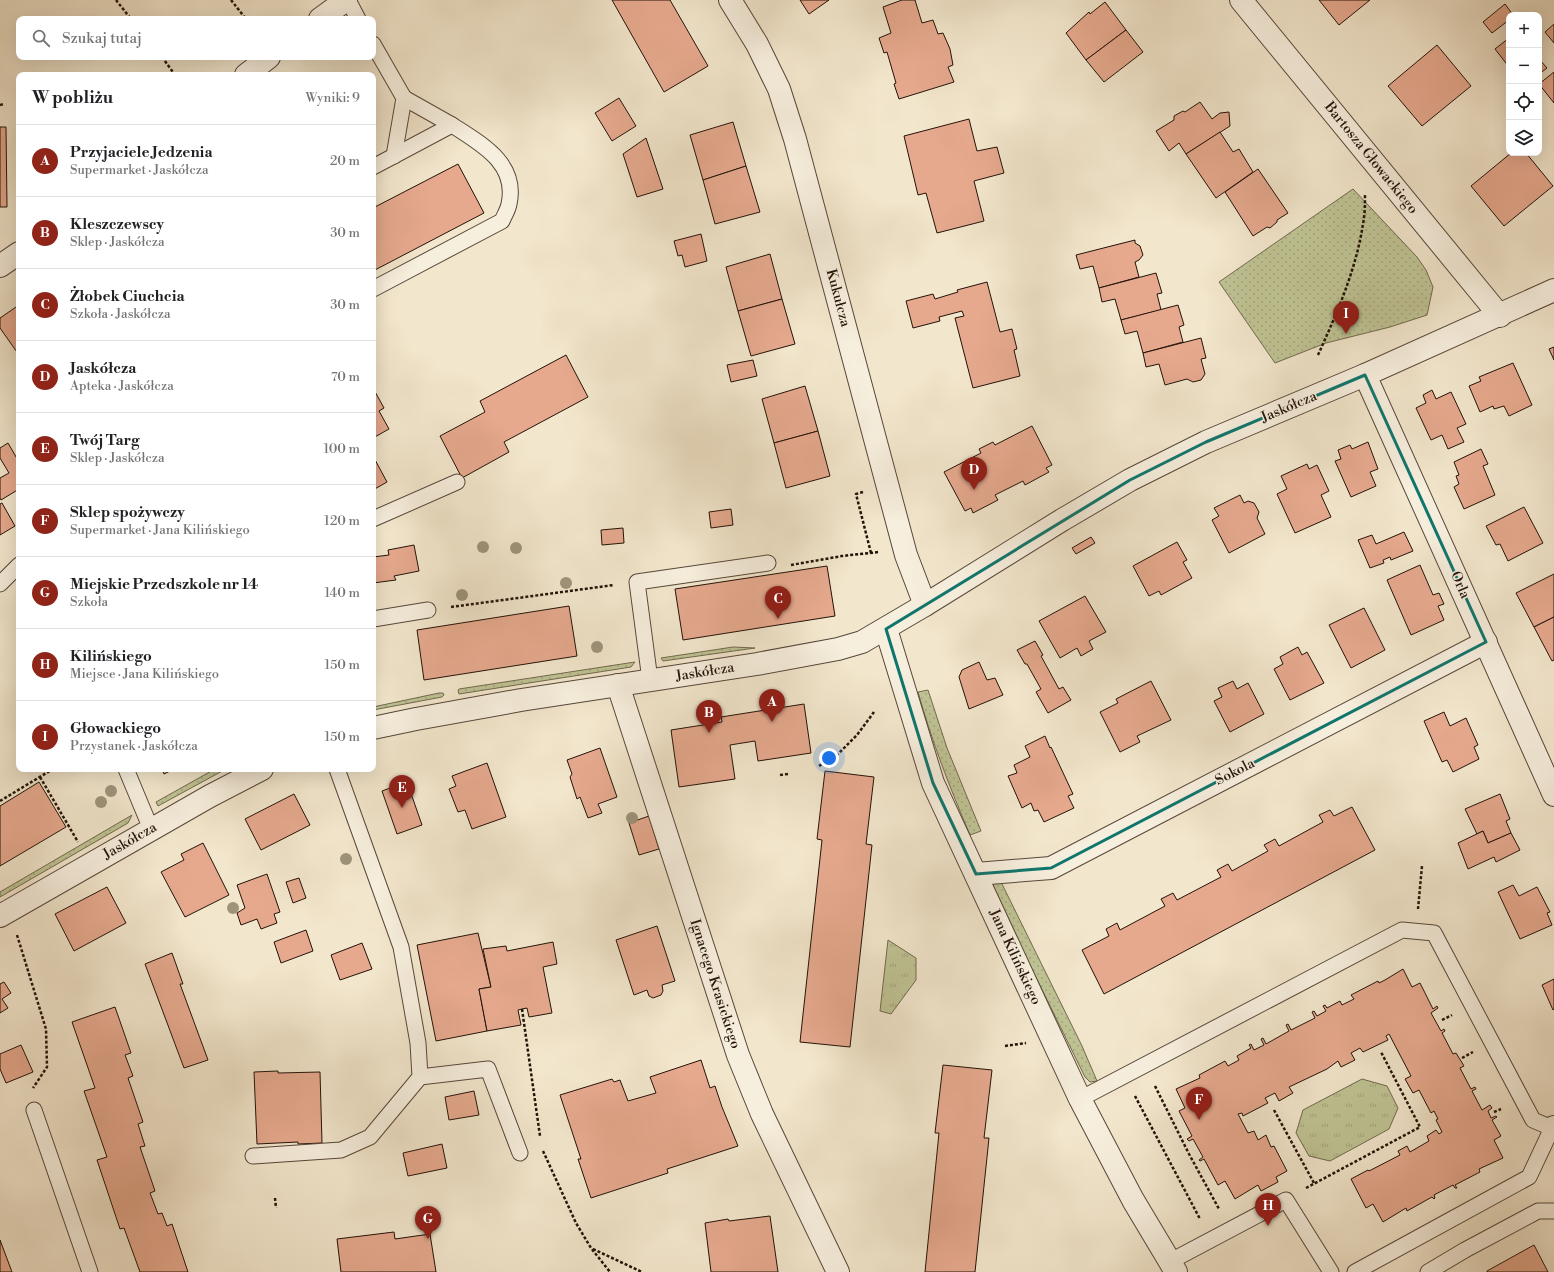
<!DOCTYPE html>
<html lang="pl">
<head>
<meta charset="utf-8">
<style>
  :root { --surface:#fff; --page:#f6f6f6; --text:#202124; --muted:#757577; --line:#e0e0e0; --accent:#8f2418 }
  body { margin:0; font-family:"Libre Bodoni",serif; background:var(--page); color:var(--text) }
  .controls { position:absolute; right:12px; top:12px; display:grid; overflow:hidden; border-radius:8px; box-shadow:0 4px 16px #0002 }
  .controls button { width:36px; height:36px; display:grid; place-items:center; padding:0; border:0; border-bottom:1px solid var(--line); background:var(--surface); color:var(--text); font:20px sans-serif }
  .you { position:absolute; left:829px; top:758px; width:14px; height:14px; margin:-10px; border:3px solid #fff; border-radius:50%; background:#1a73e8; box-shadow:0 0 0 6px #1a73e833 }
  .badge { display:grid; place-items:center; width:26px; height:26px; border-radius:50%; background:var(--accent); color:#fff; font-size:13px; font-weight:700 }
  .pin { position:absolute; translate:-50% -33px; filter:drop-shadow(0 1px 2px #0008) }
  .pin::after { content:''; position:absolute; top:21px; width:14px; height:12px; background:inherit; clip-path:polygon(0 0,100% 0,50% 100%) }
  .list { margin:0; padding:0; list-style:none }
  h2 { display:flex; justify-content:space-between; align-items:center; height:52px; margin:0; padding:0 16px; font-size:17px }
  h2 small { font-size:13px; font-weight:400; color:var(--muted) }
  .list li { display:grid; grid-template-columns:26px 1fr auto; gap:12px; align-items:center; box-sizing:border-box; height:72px; padding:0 16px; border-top:1px solid var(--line) }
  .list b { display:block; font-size:15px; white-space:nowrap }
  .list p { margin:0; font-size:13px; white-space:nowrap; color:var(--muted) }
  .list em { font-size:13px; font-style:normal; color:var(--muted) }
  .icon { flex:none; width:22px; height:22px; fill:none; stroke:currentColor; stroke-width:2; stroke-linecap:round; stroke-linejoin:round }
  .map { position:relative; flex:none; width:1554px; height:1272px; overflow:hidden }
  .search { position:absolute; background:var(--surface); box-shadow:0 4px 16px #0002; left:16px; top:16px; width:360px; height:44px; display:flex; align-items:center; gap:10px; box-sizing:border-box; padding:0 14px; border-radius:8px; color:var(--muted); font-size:15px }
  .panel { position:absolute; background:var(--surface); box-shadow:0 4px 16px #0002; left:16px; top:72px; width:360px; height:700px; border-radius:8px }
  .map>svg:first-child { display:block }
</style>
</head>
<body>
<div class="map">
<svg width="1554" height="1272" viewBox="0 0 1554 1272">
  <defs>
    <pattern id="grass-dots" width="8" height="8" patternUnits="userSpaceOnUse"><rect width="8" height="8" fill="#bfc394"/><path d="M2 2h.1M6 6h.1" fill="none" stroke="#a4a67e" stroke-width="1.8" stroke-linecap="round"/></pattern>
    <pattern id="park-tufts" width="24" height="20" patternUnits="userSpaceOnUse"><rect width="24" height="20" fill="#bfc394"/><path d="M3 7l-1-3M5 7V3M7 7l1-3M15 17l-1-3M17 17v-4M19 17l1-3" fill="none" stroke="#a4a67e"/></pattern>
  </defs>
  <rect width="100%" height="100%" fill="#f2e6cc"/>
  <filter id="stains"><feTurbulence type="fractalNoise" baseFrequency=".005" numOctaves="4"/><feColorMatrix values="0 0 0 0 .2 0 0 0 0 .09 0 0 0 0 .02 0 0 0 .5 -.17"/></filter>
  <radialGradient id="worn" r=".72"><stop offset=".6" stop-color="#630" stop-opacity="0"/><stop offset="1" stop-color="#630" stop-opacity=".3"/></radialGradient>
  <g fill="url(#grass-dots)" stroke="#716a4e">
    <polygon points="1353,189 1417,257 1426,270 1433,287 1427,315 1390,327 1326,343 1275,363 1219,282"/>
    <polygon points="733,647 755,648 663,661 661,658"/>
    <polygon points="635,662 631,667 459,694 458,690 459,689"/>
    <path d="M928,690l19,58 34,83 -11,4c-20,-47 -38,-93 -52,-143z"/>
    <polygon points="439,693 443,693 444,695 442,697 373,710 373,707"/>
    <polygon points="215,769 226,769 158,806 156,802"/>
    <polygon points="132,815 128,823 0,897 0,892"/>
    <polygon points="1001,882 1082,1046 1097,1081 1090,1082 1085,1077 1028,961 992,883"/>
  </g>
  <g fill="url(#park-tufts)" stroke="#716a4e">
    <polygon points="888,940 916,958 916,980 891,1014 880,1011"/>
    <polygon points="1362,1079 1387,1086 1398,1108 1389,1129 1330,1161 1309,1156 1296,1133 1303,1110"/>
  </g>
  <g fill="#e6a98e" stroke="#231209">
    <polygon points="612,0 670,0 708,66 664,92"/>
    <polygon points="800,0 829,0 809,14"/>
    <polygon points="902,0 915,0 922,23 933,20 938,34 943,33 950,49 953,65 948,67 954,82 899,99 894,84 896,83 887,52 884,53 879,38 891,33 883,7"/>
    <polygon points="1319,0 1370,0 1339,25"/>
    <polygon points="1105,2 1126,30 1086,60 1066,33 1089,12 1090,14"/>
    <polygon points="1505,4 1513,15 1509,15 1509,20 1492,33 1483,22"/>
    <polygon points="1554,24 1554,43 1545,32"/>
    <polygon points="1126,30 1143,52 1104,82 1086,60"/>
    <polygon points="1509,38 1509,67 1495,49"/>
    <polygon points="1437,45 1471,86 1422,126 1388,86"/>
    <polygon points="1539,59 1547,68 1539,74"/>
    <polygon points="1554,72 1554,103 1539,84"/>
    <polygon points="619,98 636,126 612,141 595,113"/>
    <polygon points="1200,102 1212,119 1220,113 1229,112 1230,126 1186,154 1179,143 1169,151 1156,131 1174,120 1174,116 1183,111 1185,112"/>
    <polygon points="969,119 977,151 997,147 1004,173 974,181 984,221 937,233 926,193 918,195 904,136"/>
    <polygon points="733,122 746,166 703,180 690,135"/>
    <polygon points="0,127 6,127 7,207 0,207"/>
    <polygon points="1220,132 1233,152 1239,149 1253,172 1216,198 1186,154"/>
    <polygon points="646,138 663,189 637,197 623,154"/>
    <polygon points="1511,153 1526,153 1553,186 1504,226 1471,186"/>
    <polygon points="458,164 484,213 373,271 373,208"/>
    <polygon points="746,166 760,212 715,224 703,180"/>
    <polygon points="1258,169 1288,213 1277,220 1277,222 1270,228 1267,227 1253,236 1225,192"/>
    <polygon points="701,234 707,261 685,267 682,255 678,256 674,241"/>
    <polygon points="1135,240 1135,243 1140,246 1143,255 1139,260 1135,262 1139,277 1099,288 1093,266 1080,269 1076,255"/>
    <polygon points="770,254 782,299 738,311 726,267"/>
    <polygon points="1156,273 1162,293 1157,294 1161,310 1121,320 1115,299 1102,302 1099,288"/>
    <polygon points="987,282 1000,332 1012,329 1017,349 1014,350 1020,376 973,388 955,318 964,316 962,311 939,317 940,321 913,328 906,301 933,294 935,299 958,292 957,290"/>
    <polygon points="782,299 795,344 751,356 738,311"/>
    <polygon points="19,305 19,355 0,328 0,318"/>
    <polygon points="1178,305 1184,325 1179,327 1183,342 1143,353 1137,331 1125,334 1121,320"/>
    <polygon points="1201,338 1206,358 1201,359 1205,374 1201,380 1193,382 1187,379 1165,385 1159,364 1146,367 1143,353"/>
    <polygon points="1554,347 1554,360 1549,349"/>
    <polygon points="566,355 588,397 504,442 509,452 462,478 440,436 485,412 480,401"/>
    <polygon points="753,360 757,376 731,382 727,365"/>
    <polygon points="1513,363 1532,405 1509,416 1504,406 1494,409 1493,406 1480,412 1469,386 1481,381 1479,377"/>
    <polygon points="805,386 818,431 774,443 762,399"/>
    <polygon points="373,388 384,408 379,411 389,429 373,438"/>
    <polygon points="1432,390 1436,399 1451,392 1466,424 1457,428 1464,442 1448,449 1442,435 1431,440 1416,408 1426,403 1423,395"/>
    <polygon points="1032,426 1052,465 1046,468 1049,472 1025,485 1023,481 995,495 998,500 973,513 971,508 965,511 944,472 981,453 979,449 993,442 995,445"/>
    <polygon points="818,431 830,476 786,488 774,443"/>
    <polygon points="1368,442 1378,469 1370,472 1376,486 1351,497 1335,461 1341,459 1338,450 1350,445 1352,449"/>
    <polygon points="8,443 19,462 19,489 1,500 0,498 0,478 9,473 0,458 0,448"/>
    <polygon points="1481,449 1488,464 1483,466 1495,495 1464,509 1454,487 1459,484 1456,476 1459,475 1454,462"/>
    <polygon points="373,456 387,482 373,490"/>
    <polygon points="1307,464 1309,469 1317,465 1329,491 1321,495 1331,517 1295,533 1277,494 1287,489 1281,476"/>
    <polygon points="1240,495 1244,503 1248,501 1254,503 1259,512 1257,518 1265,534 1229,553 1212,520 1219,516 1214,508"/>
    <polygon points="2,503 15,526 0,535 0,504"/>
    <polygon points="1524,507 1543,543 1508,561 1500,544 1496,545 1486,526"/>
    <polygon points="731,509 733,525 711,528 709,512"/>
    <polygon points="623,528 624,543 602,545 601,530"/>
    <polygon points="1404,532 1413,551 1391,560 1390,557 1383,560 1384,563 1370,568 1358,540 1372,535 1376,544"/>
    <polygon points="1091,537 1095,543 1076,554 1072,548"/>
    <polygon points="1177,542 1187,560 1183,562 1192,578 1161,595 1159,591 1149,596 1133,566"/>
    <polygon points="414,545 419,571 394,576 396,580 373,583 373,557 389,555 388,550"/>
    <polygon points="1420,565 1433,595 1439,593 1444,604 1438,606 1444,620 1411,635 1387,580"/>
    <polygon points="827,566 835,616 683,640 675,589"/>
    <polygon points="1554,574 1554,617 1534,627 1516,593"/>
    <polygon points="1085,596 1106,632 1089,641 1093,649 1081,656 1077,648 1060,658 1039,621"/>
    <polygon points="569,606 577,656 424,680 417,630"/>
    <polygon points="1364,608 1385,650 1351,668 1329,625"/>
    <polygon points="1554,617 1554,660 1552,661 1534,627"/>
    <polygon points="1035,641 1043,655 1041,656 1059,689 1063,687 1071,700 1048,713 1036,692 1041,689 1027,664 1025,664 1017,650"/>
    <polygon points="1298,647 1302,655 1307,652 1324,683 1290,700 1274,669 1283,664 1280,657"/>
    <polygon points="979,662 987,680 995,678 1003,695 969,709 959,677 962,670"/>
    <polygon points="1151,681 1171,720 1137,736 1140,742 1120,752 1100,712 1118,703 1116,699"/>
    <polygon points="1233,681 1237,689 1248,683 1264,714 1230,732 1214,701 1222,697 1218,688"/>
    <polygon points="804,704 811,753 758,761 755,741 730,745 735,779 679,787 671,730 722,722 721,717"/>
    <polygon points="1444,712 1450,726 1466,718 1478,745 1474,747 1479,759 1453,772 1447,760 1442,762 1424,721"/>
    <polygon points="1045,736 1050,748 1051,747 1073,794 1068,796 1074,808 1044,822 1038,810 1034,811 1031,803 1022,808 1008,776 1017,773 1014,765 1030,757 1025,746"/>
    <polygon points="600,748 617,797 598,804 602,813 588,818 580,797 577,799 570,777 572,774 567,760"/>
    <polygon points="487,763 506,817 472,829 465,810 458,812 449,789 456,786 452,776"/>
    <polygon points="162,769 174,769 164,774"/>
    <polygon points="825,771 874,777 866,844 872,845 850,1047 800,1042 822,840 817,839"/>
    <polygon points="39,782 66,827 0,866 0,806"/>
    <polygon points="407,782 422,825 397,834 382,791"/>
    <polygon points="294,794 310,825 261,850 245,819"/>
    <polygon points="1500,794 1510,819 1506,821 1511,833 1488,843 1483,831 1477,834 1465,809"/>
    <polygon points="1352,807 1375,850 1104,994 1082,950 1109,936 1106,929 1117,923 1120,930 1165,906 1161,899 1173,893 1177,900 1221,877 1217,870 1228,864 1232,871 1268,851 1264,845 1275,839 1279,846 1323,822 1319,815 1330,810 1334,816"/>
    <polygon points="649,816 659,849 639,855 629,823"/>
    <polygon points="1483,831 1488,843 1511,833 1520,850 1496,862 1494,857 1468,869 1458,843"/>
    <polygon points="203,843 229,895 185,917 161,872 184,860 181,854"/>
    <polygon points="267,874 280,912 274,914 277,923 261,929 257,919 241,925 237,913 245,908 237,885"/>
    <polygon points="299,878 306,898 293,903 286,882"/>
    <polygon points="1513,885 1519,896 1537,887 1550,912 1547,913 1552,925 1520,939 1498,892"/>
    <polygon points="107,887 126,923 74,951 55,914"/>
    <polygon points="657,926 675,981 662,985 663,991 661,995 653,998 649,996 647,990 634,995 616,940"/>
    <polygon points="306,930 313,951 281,963 274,942"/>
    <polygon points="478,933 491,987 479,989 487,1031 436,1041 417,945"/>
    <polygon points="553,942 557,964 543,967 552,1013 529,1017 527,1008 522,1009 518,1010 521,1025 487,1031 479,989 491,987 483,949 506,946 507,951"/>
    <polygon points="362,943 372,969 340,980 331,955"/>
    <polygon points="172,953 183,984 180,984 208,1060 184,1068 145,964"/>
    <polygon points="1403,969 1412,987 1420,983 1433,1009 1437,1006 1438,1008 1431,1013 1441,1031 1444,1029 1445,1031 1442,1033 1453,1054 1456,1053 1464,1066 1460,1068 1471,1089 1475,1087 1476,1089 1472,1091 1482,1110 1490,1105 1492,1108 1488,1111 1491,1118 1496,1116 1497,1117 1492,1120 1501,1136 1494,1140 1503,1158 1479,1169 1480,1172 1455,1185 1457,1188 1455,1188 1453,1185 1434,1195 1435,1198 1434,1199 1432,1197 1407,1211 1406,1208 1383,1222 1373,1204 1366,1208 1351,1179 1368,1170 1369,1171 1400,1155 1398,1151 1407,1146 1410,1152 1429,1141 1427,1136 1436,1130 1439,1134 1442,1132 1436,1120 1438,1119 1434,1111 1431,1113 1419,1090 1413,1093 1405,1079 1411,1076 1389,1034 1386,1036 1388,1040 1363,1052 1360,1048 1351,1053 1355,1060 1341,1067 1338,1061 1327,1069 1289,1087 1293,1093 1279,1101 1275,1093 1265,1098 1268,1103 1243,1116 1242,1113 1238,1114 1248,1133 1254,1131 1258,1140 1266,1135 1271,1147 1274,1146 1287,1171 1276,1177 1278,1182 1261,1191 1258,1185 1235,1199 1225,1181 1218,1185 1204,1159 1200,1161 1199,1160 1203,1157 1193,1139 1189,1141 1187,1139 1192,1136 1179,1111 1185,1108 1176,1089 1200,1078 1199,1075 1225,1061 1228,1066 1239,1060 1237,1056 1251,1048 1249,1045 1251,1044 1254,1050 1264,1045 1261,1039 1263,1038 1266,1044 1289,1031 1286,1025 1288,1024 1291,1030 1315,1018 1312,1012 1314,1011 1317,1016 1326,1011 1323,1006 1325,1005 1327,1008 1340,1001 1342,1005 1354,999 1351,995 1378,981 1379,983 1385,980"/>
    <polygon points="1554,979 1554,1009 1553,1010 1542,985"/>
    <polygon points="4,982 11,993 2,999 8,1008 0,1013 0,984"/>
    <polygon points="115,1007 131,1053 125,1055 133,1076 128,1078 143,1122 138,1124 145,1146 140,1147 155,1191 150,1193 158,1214 162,1213 167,1226 172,1224 188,1272 140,1272 124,1228 120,1229 97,1160 107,1157 84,1091 95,1088 72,1022"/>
    <polygon points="21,1045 33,1072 6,1083 0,1069 0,1054"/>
    <polygon points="701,1060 710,1088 715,1086 722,1107 738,1146 667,1169 668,1173 591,1198 578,1159 581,1159 560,1095 612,1079 614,1082 620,1080 628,1101 656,1093 650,1077"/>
    <polygon points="943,1065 992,1070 984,1138 989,1138 975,1272 925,1272 939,1133 935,1133"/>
    <polygon points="278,1071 278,1073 320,1072 322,1143 298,1144 298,1142 257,1144 254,1072"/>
    <polygon points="474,1091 479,1115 449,1120 445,1097"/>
    <polygon points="442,1144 447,1168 408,1176 403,1153"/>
    <polygon points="770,1216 778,1272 711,1272 705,1223 728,1219 729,1221"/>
    <polygon points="394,1232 395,1239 430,1234 436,1272 341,1272 337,1239"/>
    <polygon points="0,1240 12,1272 0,1272"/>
    <polygon points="1534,1245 1548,1272 1487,1272 1487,1271"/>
  </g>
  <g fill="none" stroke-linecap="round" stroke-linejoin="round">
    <defs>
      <g id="service">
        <polyline points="348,0 358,19"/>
        <polyline points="373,44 404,98 394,156"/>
        <polyline points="404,98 452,125"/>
        <path d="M373,167l79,-42c29,19 66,38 57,79 -1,6 -5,12 -7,17l-129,68"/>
        <polyline points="373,519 457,482"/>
        <polyline points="0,584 19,565"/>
        <polyline points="373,619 428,610"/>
        <polyline points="650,680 637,582 768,563"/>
        <polyline points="126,769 151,829"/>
        <polyline points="420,1077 488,1069 520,1153"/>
        <polyline points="1080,1099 1402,930 1434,933 1533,1120 1552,1128 1529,1177 1355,1272"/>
        <polyline points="34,1110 90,1272"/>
        <polyline points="253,1156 341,1150 370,1137 420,1077 418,1043 401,947 337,769"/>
        <polyline points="1169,1262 1286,1200 1331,1272"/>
        <polyline points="1428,1272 1465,1250 1538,1211 1554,1211"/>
      </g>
      <g id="minor">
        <polyline points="730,0 757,44 779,89 795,139 906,555 925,605"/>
        <polyline points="1241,0 1500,316"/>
        <polyline points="320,19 346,0"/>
        <polyline points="246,75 269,57"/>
        <polyline points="0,266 19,253"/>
        <polyline points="1365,375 1554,795"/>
        <polyline points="886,629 933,783 1080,1099 1133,1200 1176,1272"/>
        <polyline points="618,685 738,1055 762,1114 838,1272"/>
        <polyline points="976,874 1051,868 1486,642"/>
        <polyline points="1552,1128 1554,1127"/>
      </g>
      <g id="tertiary">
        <polyline points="373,728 416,719 521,700 757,664 838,649 862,642 925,605 1062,520 1130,480 1206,442 1365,375 1554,290"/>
        <polyline points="0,916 210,796 262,769"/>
      </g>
    </defs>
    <use href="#service" stroke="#57473a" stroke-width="17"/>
    <use href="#minor" stroke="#57473a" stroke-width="24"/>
    <use href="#tertiary" stroke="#57473a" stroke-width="24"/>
    <g stroke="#231209" stroke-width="2.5" stroke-dasharray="3 2" stroke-linecap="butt">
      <polyline points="116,0 131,19"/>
      <polyline points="231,0 246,19"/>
      <polyline points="162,57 175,75"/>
      <polyline points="0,105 4,104"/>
      <path d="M1318,355c19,-42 38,-85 45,-131 2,-10 2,-20 2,-31"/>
      <polyline points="863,492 856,494 871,553"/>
      <polyline points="791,565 842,556 879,552"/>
      <polyline points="451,607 614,585"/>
      <polyline points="819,766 838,754 857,735 874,712"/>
      <polyline points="780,775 788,774"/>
      <polyline points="40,777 78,842"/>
      <polyline points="0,801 53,769"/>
      <polyline points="1418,909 1422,866"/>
      <polyline points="17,935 46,1029 47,1067 33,1088"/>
      <polyline points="522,1009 540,1136"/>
      <polyline points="1442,1020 1452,1015"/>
      <polyline points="1005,1046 1026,1043"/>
      <polyline points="1462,1058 1473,1052"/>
      <polyline points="1155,1086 1189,1154 1219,1209"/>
      <polyline points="1135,1096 1200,1219"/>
      <polyline points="1274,1110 1314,1183"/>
      <polyline points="1494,1112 1501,1109"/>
      <polyline points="543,1151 576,1223 591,1248 610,1272"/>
      <polyline points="1306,1188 1420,1127 1381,1052"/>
      <polyline points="275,1198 276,1208"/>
      <polyline points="593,1249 642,1272"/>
    </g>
    <use href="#service" stroke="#f7efde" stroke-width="15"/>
    <use href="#minor" stroke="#f7efde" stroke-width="22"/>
    <use href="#tertiary" stroke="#f7efde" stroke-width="22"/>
  </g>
  <g fill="#9e947c">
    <circle cx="483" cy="547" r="6"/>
    <circle cx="516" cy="548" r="6"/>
    <circle cx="566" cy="583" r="6"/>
    <circle cx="462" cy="595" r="6"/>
    <circle cx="597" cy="647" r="6"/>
    <circle cx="111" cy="791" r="6"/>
    <circle cx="101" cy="802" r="6"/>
    <circle cx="632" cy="818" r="6"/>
    <circle cx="346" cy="859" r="6"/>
    <circle cx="233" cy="908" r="6"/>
  </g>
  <path fill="none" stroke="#0f766e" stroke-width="3" stroke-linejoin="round" d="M1365,375l121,267 -435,226 -75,6 -43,-91 -47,-154 244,-149 76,-38z"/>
  <g text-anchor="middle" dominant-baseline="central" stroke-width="3" stroke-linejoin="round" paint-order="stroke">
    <g font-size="14" fill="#231209" stroke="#f7efde">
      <text transform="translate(1371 158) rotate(51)">Bartosza Głowackiego</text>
      <text transform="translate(838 298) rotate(75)">Kukułcza</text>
      <text transform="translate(1289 407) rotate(-23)">Jaskółcza</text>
      <text transform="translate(1460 585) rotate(66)">Orla</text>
      <text transform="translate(705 672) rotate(-9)">Jaskółcza</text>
      <text transform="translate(1235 772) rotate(-27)">Sokola</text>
      <text transform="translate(130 841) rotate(-30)">Jaskółcza</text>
      <text transform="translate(1015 957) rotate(65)">Jana Kilińskiego</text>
      <text transform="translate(715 984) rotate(72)">Ignacego Krasickiego</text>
    </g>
  </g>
  <rect width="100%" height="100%" filter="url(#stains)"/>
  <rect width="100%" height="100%" fill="url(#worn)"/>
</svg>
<div class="controls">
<button>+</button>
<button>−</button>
<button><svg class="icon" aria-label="locate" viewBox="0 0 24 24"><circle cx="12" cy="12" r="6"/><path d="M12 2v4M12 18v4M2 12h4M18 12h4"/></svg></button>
<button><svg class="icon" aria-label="layers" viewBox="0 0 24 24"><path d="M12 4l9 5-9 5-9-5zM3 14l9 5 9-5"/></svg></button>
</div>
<div class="you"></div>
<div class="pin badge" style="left:772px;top:722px">A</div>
<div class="pin badge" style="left:709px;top:733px">B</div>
<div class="pin badge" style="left:778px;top:619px">C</div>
<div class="pin badge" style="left:974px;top:490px">D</div>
<div class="pin badge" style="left:402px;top:808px">E</div>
<div class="pin badge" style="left:1199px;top:1120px">F</div>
<div class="pin badge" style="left:428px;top:1239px">G</div>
<div class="pin badge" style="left:1268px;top:1226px">H</div>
<div class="pin badge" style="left:1346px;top:334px">I</div>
<div class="search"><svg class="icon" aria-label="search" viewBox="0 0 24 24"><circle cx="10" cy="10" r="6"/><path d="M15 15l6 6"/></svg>Szukaj tutaj</div>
<section class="panel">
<h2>W pobliżu<small>Wyniki: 9</small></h2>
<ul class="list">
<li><span class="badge">A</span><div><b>Przyjaciele Jedzenia</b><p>Supermarket · Jaskółcza</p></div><em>20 m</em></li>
<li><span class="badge">B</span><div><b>Kleszczewscy</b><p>Sklep · Jaskółcza</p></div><em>30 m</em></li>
<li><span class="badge">C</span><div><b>Żłobek Ciuchcia</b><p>Szkoła · Jaskółcza</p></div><em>30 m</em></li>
<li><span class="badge">D</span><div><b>Jaskółcza</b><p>Apteka · Jaskółcza</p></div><em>70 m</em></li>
<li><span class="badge">E</span><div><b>Twój Targ</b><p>Sklep · Jaskółcza</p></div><em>100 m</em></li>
<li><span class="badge">F</span><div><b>Sklep spożywczy</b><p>Supermarket · Jana Kilińskiego</p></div><em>120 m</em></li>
<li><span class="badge">G</span><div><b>Miejskie Przedszkole nr 14</b><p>Szkoła</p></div><em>140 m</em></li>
<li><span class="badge">H</span><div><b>Kilińskiego</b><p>Miejsce · Jana Kilińskiego</p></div><em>150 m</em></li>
<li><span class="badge">I</span><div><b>Głowackiego</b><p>Przystanek · Jaskółcza</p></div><em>150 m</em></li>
</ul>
</section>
</div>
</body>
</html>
